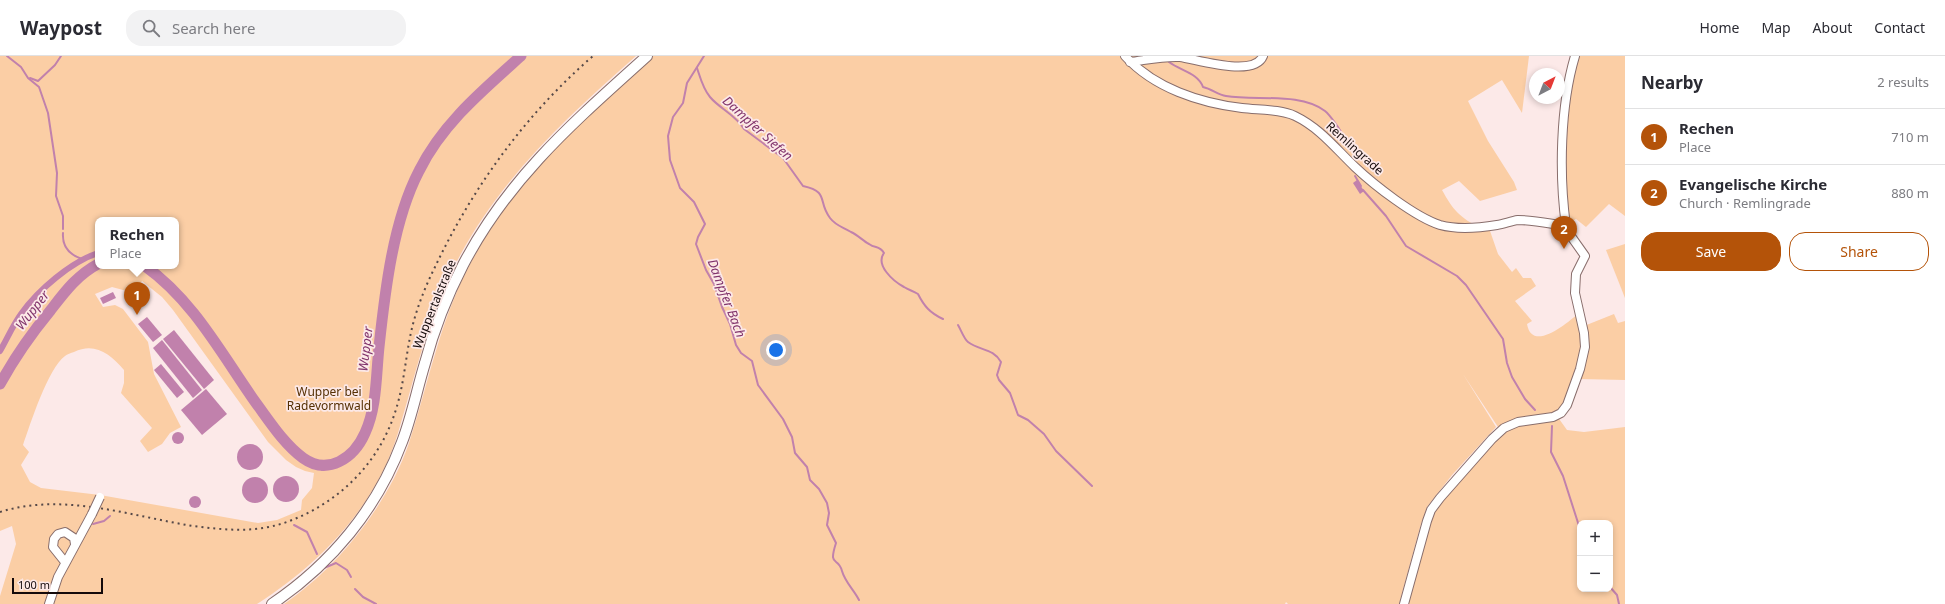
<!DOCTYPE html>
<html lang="en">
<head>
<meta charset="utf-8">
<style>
  :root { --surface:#fff; --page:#f2f2f3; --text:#2b2b33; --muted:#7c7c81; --line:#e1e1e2; --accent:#b45309 }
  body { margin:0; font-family:"Noto Sans",sans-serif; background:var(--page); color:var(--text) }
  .controls { position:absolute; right:12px; bottom:12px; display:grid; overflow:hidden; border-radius:8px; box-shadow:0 2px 6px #0003 }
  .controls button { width:36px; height:36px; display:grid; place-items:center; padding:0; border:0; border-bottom:1px solid var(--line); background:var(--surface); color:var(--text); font:20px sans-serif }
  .compass { position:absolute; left:1529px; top:12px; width:36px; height:36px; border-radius:50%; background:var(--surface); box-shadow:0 2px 6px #0003; rotate:42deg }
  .scale { position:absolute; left:12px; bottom:10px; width:91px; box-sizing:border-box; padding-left:4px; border:2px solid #140a0a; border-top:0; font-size:11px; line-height:14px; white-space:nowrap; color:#140a0a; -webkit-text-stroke:3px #fce9e8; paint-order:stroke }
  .you { position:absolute; left:776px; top:294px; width:14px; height:14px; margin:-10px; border:3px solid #fff; border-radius:50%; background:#1a73e8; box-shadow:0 0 0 6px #1a73e833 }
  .badge { display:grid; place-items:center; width:26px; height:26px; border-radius:50%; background:var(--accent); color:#fff; font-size:13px; font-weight:700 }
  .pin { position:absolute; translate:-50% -33px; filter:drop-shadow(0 1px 2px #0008) }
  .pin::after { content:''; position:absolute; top:21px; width:14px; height:12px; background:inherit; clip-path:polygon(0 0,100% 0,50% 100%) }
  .popup { position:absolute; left:95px; top:161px; width:84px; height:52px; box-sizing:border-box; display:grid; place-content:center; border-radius:8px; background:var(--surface); filter:drop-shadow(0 1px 3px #0005); font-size:13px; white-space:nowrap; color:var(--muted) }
  .popup b { font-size:15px; color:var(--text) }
  .popup::after { content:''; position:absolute; left:50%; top:100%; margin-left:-8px; border:8px solid transparent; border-top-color:var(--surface) }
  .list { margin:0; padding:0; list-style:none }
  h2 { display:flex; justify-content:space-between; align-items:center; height:52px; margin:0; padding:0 16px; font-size:17px }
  h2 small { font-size:13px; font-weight:400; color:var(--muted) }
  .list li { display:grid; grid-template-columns:26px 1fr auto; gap:12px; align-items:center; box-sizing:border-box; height:56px; padding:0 16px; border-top:1px solid var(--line) }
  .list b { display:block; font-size:15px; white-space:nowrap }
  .list p { margin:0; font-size:13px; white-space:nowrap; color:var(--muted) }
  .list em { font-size:13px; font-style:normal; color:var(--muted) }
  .actions { display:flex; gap:8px; padding:12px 16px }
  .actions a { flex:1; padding:9px 0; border:1px solid var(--accent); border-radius:16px; text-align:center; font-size:14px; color:var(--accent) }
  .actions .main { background:var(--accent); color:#fff }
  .icon { flex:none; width:22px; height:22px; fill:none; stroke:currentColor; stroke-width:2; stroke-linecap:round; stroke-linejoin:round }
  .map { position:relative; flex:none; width:1625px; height:548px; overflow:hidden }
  header { display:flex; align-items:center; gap:24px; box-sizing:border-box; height:56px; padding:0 20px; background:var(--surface); border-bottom:1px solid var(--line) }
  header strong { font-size:19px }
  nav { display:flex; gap:22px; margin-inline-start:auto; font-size:14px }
  .search { width:280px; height:36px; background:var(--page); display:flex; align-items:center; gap:10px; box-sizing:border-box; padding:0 14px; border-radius:16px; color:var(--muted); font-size:15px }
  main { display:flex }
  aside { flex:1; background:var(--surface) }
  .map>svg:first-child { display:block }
</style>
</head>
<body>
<header>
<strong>Waypost</strong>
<div class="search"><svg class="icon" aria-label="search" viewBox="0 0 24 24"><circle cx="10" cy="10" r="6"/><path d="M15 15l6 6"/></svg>Search here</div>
<nav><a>Home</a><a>Map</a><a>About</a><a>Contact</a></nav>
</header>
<main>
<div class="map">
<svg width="1625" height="548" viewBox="0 0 1625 548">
  <rect width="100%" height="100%" fill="#fce9e8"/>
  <g fill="#fbcea5" fill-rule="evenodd">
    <path d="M0,0h636c-71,63 -139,125 -182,211 -27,53 -39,110 -56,166 -22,73 -78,131 -141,171h-257v-8l16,-52 -4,-18 -12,5zM98,164h78v46h-78zM142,225l20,16 11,13 95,132 18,18 10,7 9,4 9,2 -2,15 -10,12 -1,10 -24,10 -19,3 -158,-28 -59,-7 -11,-6 -9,-17 8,-13 -6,-7c7,-20 25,-77 42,-89 2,-2 6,-3 9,-4 21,-10 36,2 50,18v13l-3,10 31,35 -12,13 8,11 14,-8 8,-11 11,-6 -27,-53 -6,-32 -25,-33 -8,-4 -12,2 -8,-13 17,-7 22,6z"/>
    <path d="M653,0h471c9,10 20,18 32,24l-31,-24h404l-7,57 -20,-33 -34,21 20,40 26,41 3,8 -37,11 -21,-20 -17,9c11,20 18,28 39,38h-14h22l9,26 14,18 4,-4 7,10h8l5,8 -21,15 17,20 -5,3c5,29 40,-1 51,-10l6,30 -3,19 -15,41 -10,11 -39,6 -17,9 -37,-56 33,53 -44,48 -25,32 -6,17 -22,80h-111l-2,-2 -1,2h-1001c53,-36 104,-99 125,-161 19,-58 30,-118 58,-173 27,-54 68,-103 111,-145 24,-24 50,-46 75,-69zM1163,28l29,14 12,4 89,13 26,16 44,43 -6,-4 -2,2c-15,-14 -43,-46 -59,-54 -13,-6 -29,-6 -42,-7 -34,-4 -62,-8 -91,-27z"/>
    <polygon points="1578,0 1625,0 1625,160 1609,148 1586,171 1576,163 1567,168 1564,104 1568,45"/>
    <polygon points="1625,188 1625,242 1606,194"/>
    <polygon points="1614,258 1618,267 1625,265 1625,324 1579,323 1584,270"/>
    <path d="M1557,360l10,14 17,2 41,-5v177h-221l25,-89 72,-85zM1580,467h30v66h-30z"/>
  </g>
  <g fill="#c181ac">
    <polygon points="1357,124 1364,135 1360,138 1353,127"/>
    <polygon points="113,236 116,242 103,248 100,242"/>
    <polygon points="147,261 162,279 153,286 138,268"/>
    <polygon points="174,274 214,324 204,333 163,283"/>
    <polygon points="162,284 202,334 193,342 153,292"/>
    <polygon points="161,308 184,336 177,342 154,314"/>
    <polygon points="206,333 227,358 202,379 181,354"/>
    <circle cx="178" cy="382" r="6"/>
    <circle cx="250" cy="401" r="13"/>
    <circle cx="286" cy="433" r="13"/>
    <circle cx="255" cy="434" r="13"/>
    <circle cx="195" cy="446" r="6"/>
  </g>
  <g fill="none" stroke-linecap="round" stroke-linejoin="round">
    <g stroke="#c181ac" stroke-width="2">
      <polyline points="7,0 21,11 28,22 39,31 48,57 57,117 56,140 63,160 63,173"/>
      <path d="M704,0l-17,27 -4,20 -10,14 -5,19 2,24 10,28 14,14 11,22 -7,13 -2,7 10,26 8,14 8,23 8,17 6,21 5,8 11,8 6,24 25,34 9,18 3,16 12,14 3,13 9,9 8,14 2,10 -2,12 9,18c-8,25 2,13 6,28 3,11 12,19 17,29"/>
      <path d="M1169,6c12,9 29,11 34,25 9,2 15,8 23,9 30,5 74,-4 99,15 10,8 25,36 33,48"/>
      <path d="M697,12c3,9 6,21 13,29 10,12 26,18 34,32l39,29 20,28c27,6 14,15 27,32 6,8 13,9 21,14 7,3 12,9 18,12 7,5 10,1 15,9 -9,12 9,28 20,34 5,3 9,4 14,7 6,12 12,19 25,25"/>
      <polyline points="30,22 38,25 55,9 61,0"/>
      <polyline points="1355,120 1361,130"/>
      <polyline points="1363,134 1386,160 1406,190 1457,220 1466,229 1503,283 1507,307 1512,321 1525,343 1535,354"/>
      <path d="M63,177c-1,14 7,22 19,26"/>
      <path d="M958,269c3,5 6,14 10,17 12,9 25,6 33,20l-4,13 2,5 11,13 8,22 10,5 16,14 12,17 36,35"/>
      <polyline points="1552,370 1551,396 1563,420 1580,473"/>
      <polyline points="322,414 322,410"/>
      <polyline points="93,468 104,465 110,460"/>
      <polyline points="294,469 307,476 317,498"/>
      <polyline points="324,512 336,507 347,514 351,521"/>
      <polyline points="1610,531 1617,539 1619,548"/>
      <polyline points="355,533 363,541 376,548"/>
    </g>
    <path stroke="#c181ac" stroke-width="6" d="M0,295c7,-12 13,-26 21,-37 17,-24 50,-52 77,-61"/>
    <g stroke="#c181ac" stroke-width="11">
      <path d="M145,210c49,35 77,89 111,137 14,19 28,41 47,55 25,18 51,0 62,-25 12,-26 11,-58 14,-86 6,-56 14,-126 40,-176 23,-47 64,-81 102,-115"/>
      <path d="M0,328c15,-27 31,-50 50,-73 14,-18 27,-36 48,-47"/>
    </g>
    <defs>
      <g id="minor">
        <path d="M1125,0c29,32 75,47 117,52 17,2 38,1 53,8 25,12 41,33 60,51 19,18 60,50 85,58 18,5 39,3 57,0 7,-1 14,-4 21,-5 16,0 33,4 48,6"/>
        <path d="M1130,6c16,-2 34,-6 50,-5 16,2 74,21 83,-1"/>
        <polyline points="65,506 53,491 54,483 58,478 65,476 74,482 75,488"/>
        <polyline points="49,548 58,521 92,458"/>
        <path d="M1404,548l23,-83 4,-11 9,-12 52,-59 12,-11 14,-6 35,-5 8,-4 6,-8 13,-36 5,-22 -1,-14 -9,-40 1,-19 9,-18 -17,-24 -2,-6c-7,-51 -6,-120 9,-170"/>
      </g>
      <path id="major" d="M272,548c59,-40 105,-95 130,-162 10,-26 15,-53 23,-79 9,-34 22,-67 38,-98 46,-88 112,-144 184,-209"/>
    </defs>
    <use href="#minor" stroke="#886d6b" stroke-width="10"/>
    <use href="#major" stroke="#886d6b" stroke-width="12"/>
    <use href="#minor" stroke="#fff" stroke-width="8"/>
    <use href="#major" stroke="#fff" stroke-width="10"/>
    <path stroke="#554848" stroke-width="2" stroke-dasharray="2 4" stroke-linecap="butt" d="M0,456c64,-20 130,4 193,14 32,4 60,7 91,-3 55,-19 97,-61 113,-117 8,-27 9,-55 16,-82 5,-19 13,-39 22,-57 38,-80 90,-152 158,-211"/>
    <defs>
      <polyline id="minor-bridge" points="92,458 100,441"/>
    </defs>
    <use href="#minor-bridge" stroke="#886d6b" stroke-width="10" stroke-linecap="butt"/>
    <use href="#minor-bridge" stroke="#fff" stroke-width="8"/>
  </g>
  <g text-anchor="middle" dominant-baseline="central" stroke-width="3.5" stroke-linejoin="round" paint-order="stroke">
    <g font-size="12" fill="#140a0a" stroke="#fce9e8">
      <text transform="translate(1355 92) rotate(42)">Remlingrade</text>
      <text transform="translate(434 248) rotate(-68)">Wuppertalstraße</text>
    </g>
    <g font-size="12" fill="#563004" stroke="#fce9e8">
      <text x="329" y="335">Wupper bei<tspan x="329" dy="14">Radevormwald</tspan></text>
    </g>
    <g font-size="13" font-style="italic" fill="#81346c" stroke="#fce9e8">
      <text transform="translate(758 72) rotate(42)">Dampfer Siefen</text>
      <text transform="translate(727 242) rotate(69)">Dampfer Bach</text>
      <text transform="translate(32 254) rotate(-52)">Wupper</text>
      <text transform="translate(365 293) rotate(-83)">Wupper</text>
    </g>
  </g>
</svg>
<div class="controls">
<button>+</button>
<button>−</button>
</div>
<svg class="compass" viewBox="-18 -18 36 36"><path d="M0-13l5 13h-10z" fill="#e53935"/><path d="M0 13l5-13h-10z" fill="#7c7c81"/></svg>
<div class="scale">100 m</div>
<div class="you"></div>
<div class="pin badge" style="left:137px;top:259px">1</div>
<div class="popup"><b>Rechen</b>Place</div>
<div class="pin badge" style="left:1564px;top:193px">2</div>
</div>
<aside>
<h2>Nearby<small>2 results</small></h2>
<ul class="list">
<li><span class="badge">1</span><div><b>Rechen</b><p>Place</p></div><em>710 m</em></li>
<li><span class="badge">2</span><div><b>Evangelische Kirche</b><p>Church · Remlingrade</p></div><em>880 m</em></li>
</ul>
<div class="actions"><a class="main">Save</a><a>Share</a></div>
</aside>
</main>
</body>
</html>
